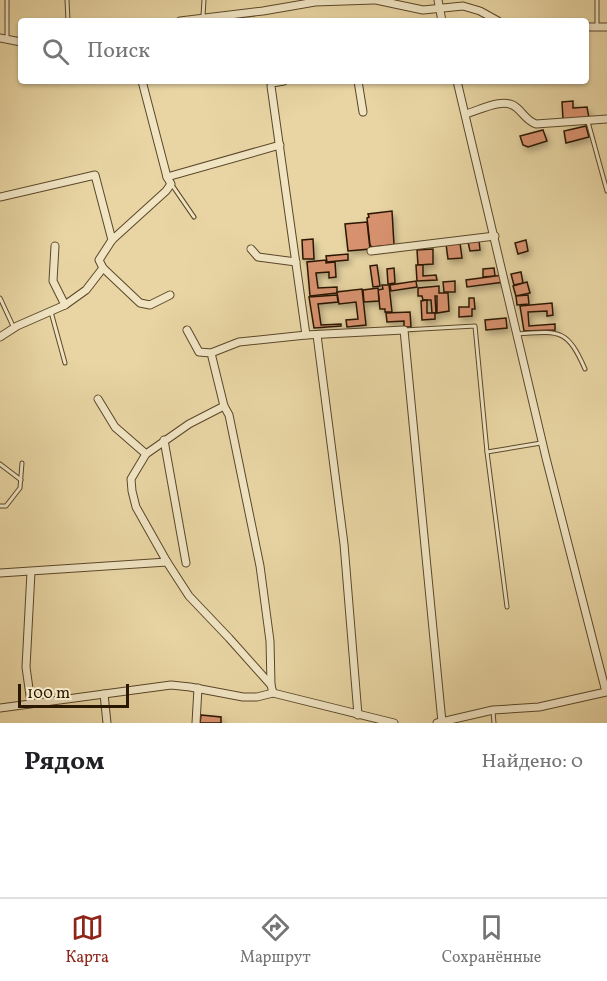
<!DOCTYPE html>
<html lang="ru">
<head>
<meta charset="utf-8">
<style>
  :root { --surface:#fff; --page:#f6f6f6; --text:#202124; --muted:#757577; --line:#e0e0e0; --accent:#8f2418 }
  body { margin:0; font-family:Vollkorn,serif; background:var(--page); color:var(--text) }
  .scale { position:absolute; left:18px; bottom:15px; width:111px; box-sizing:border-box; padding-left:6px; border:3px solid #2b1800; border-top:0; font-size:16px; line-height:21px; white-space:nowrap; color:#2b1800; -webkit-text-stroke:4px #f0e4c3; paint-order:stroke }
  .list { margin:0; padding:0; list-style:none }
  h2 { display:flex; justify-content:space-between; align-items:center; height:78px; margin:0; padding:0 24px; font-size:26px }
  h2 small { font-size:20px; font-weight:400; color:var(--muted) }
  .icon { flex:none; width:33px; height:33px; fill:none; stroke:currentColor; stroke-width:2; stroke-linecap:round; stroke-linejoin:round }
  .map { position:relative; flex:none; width:607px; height:723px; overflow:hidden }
  .search { position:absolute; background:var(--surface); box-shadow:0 2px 4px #0004; left:18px; right:18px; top:18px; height:66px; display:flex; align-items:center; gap:15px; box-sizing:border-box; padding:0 21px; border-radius:6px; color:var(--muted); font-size:22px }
  .sheet { height:174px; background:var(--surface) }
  nav { display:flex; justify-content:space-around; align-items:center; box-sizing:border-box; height:84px; border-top:2px solid var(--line); background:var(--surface); font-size:16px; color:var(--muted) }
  nav a { display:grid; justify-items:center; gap:3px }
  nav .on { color:var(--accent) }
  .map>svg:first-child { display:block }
</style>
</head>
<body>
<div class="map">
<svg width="607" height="723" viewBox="0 0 607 723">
  <defs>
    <filter id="shadow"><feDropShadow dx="2.5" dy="4" stdDeviation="3" flood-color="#0004"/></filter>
  </defs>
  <rect width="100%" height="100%" fill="#e8d5a3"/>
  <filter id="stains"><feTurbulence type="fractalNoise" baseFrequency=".00333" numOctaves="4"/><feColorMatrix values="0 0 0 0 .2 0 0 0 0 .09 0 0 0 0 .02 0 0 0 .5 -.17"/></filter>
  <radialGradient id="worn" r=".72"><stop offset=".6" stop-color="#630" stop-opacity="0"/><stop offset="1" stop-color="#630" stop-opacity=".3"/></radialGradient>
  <g fill="#d7916e" stroke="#2b1800" stroke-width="1.5" filter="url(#shadow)">
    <polygon points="573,101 573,108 587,107 589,118 563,119 562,102"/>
    <polygon points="586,126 589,137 566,143 564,131"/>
    <polygon points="543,130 547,141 528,147 523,145 520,136"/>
    <polygon points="392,211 394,245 372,247 370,245 367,218 369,217 368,214"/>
    <polygon points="367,222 370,249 348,251 345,224"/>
    <polygon points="313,239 314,259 303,259 302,240"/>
    <polygon points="479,240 480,250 470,251 468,242"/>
    <polygon points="526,240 528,251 518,254 515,243"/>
    <polygon points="460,243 462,258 448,259 446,244"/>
    <polygon points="433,249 433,264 418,265 417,250"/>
    <polygon points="348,254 348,260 327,262 326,256"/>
    <polygon points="326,260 326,263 335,262 336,277 329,278 329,272 316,273 318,288 337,287 337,293 310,296 307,262"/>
    <polygon points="377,265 380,286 373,287 370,266"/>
    <polygon points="416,265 423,265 423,276 436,275 437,280 417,281"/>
    <polygon points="394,268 395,283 388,284 387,269"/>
    <polygon points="494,268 495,276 483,277 483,269"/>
    <polygon points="521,272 523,283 514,285 511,274"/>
    <polygon points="503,275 504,282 467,287 466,280"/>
    <polygon points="416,281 417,287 391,291 390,285"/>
    <polygon points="455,281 455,292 444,292 443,282"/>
    <polygon points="527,282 530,293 516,296 513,286"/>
    <polygon points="382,285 389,285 392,312 385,312 385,309 380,309 378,290 383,289"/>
    <polygon points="439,286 439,293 448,293 449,311 437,313 437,296 435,296 436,313 432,313 431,300 423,300 422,296 418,296 418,288"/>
    <polygon points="378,288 379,301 364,302 363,290"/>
    <polygon points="362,289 366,325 347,327 346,320 358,319 356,302 339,304 337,292"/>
    <polygon points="337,295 338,302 318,304 321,325 341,324 341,326 314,328 309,297"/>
    <polygon points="528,295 529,304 517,305 516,296"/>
    <polygon points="469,298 474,298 475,309 472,309 472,316 459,317 459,307 469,307"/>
    <polygon points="427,300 427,313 435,313 435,319 422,320 421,301"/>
    <polygon points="552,303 553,315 547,316 547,311 528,312 529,326 555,324 555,330 524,331 520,306"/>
    <polygon points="410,312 411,327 404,327 404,321 387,322 386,313"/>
    <polygon points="506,318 507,328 486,330 485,320"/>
    <polygon points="201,715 221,717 221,723 200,723"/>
  </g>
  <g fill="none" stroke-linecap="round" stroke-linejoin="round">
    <defs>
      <g id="lane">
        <polyline points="7,0 7,37"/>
        <polyline points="67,0 68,21"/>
        <polyline points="203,16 204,0"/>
        <polyline points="597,25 597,0"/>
        <polyline points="588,122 607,191"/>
        <polyline points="172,185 194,217"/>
        <polyline points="0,298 13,326"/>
        <polyline points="51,312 65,363"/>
        <polyline points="404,330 475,326 487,452 507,607"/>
        <path d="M517,334c42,-3 50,-6 68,35"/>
        <polyline points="487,452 541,443"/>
        <polyline points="0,464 21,480"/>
        <polyline points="0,506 6,506 20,488 22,463"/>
        <polyline points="493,712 494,723"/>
      </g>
      <g id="street">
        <polyline points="376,0 423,10 463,6 480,11 498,21"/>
        <polyline points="438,0 442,21"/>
        <polyline points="180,21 263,11 315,2 374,0"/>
        <polyline points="586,27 607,27"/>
        <polyline points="0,38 21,42"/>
        <polyline points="142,81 167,177 171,184 166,191 112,240 99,260 103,268 140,303 150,305 170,295"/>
        <polyline points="358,81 363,112"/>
        <path d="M466,114c14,-4 39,-18 51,-6 7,6 10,13 19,16l71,-5"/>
        <polyline points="167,177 280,145"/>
        <polyline points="0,197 95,175 112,240"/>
        <polyline points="55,246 53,281 65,305"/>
        <polyline points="251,249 258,257 296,262"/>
        <polyline points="371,251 495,236"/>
        <polyline points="187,330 199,352 211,353 224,406 189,424 146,454 131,479 132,491 136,507 167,562 189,596 229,638 271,685 273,693"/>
        <polyline points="306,335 404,330 442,722"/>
        <polyline points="317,335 344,544 358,715"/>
        <polyline points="0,337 17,326 65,305 86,290 103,268"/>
        <polyline points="211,353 239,342 306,335 271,86 272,83 284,81"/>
        <polyline points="98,399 115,427 146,454"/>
        <polyline points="224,406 229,415 260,566 270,641 271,685"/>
        <polyline points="164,440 186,563"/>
        <polyline points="0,573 167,562"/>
        <polyline points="104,694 107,723"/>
        <polyline points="31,703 26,667 31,572"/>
        <polyline points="0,708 171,685 190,687 243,697 257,697 273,693 394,723"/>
        <polyline points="196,723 198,688"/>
        <polyline points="437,723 493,710 539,707 606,692 546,458 457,81"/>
      </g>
    </defs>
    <use href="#lane" stroke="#5a4729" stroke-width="5"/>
    <use href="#street" stroke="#5a4729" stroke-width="9"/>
    <use href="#lane" stroke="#f0e4c3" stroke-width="3"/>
    <use href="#street" stroke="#f0e4c3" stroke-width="7"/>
  </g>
  <rect width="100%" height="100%" filter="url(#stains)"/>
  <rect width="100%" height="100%" fill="url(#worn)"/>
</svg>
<div class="scale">100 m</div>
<div class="search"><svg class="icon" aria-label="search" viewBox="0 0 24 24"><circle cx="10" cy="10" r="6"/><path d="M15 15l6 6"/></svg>Поиск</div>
</div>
<section class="sheet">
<h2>Рядом<small>Найдено: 0</small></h2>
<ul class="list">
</ul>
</section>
<nav>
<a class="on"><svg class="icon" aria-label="map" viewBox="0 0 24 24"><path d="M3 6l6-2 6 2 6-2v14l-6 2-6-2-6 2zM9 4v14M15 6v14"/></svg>Карта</a>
<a><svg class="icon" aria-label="directions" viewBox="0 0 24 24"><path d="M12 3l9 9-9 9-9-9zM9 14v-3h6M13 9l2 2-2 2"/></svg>Маршрут</a>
<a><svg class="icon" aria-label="saved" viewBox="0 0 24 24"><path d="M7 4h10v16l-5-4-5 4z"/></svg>Сохранённые</a>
</nav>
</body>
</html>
